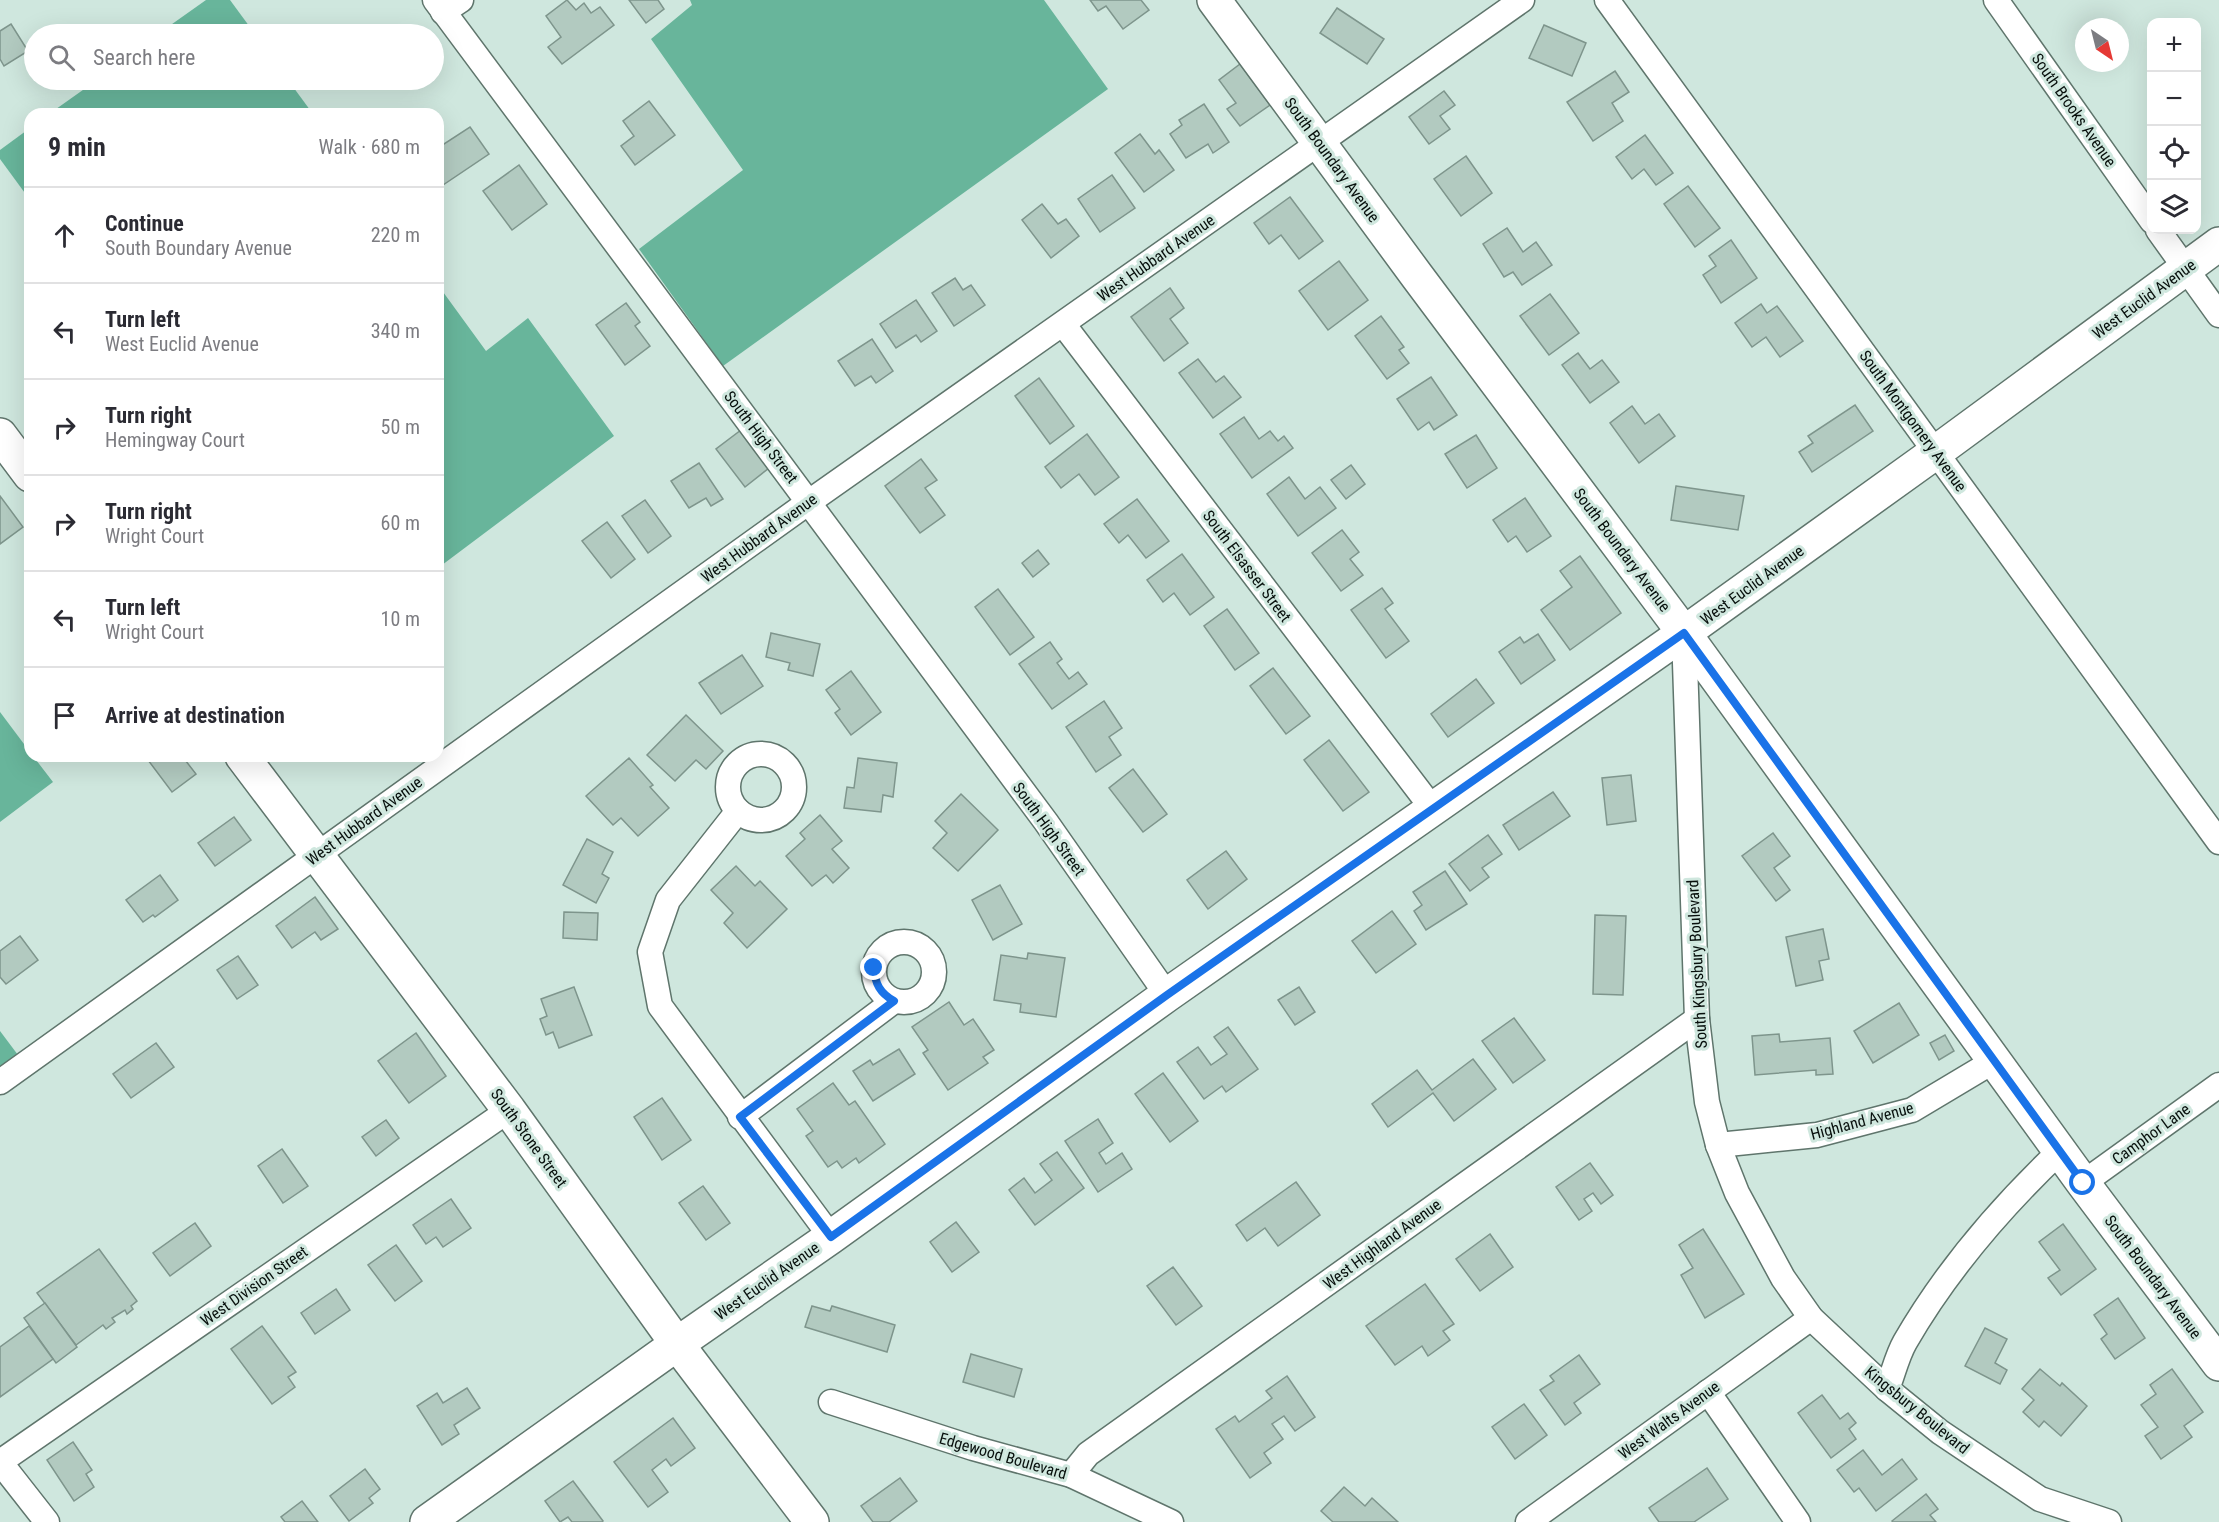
<!DOCTYPE html>
<html lang="en">
<head>
<meta charset="utf-8">
<style>
  :root { --surface:#fff; --page:#f7f7f7; --text:#2b2b33; --muted:#7c7c81; --line:#e1e1e2 }
  body { margin:0; font-family:"Roboto Condensed",sans-serif; background:var(--page); color:var(--text) }
  .controls { position:absolute; right:18px; top:18px; display:grid; overflow:hidden; border-radius:12px; box-shadow:0 6px 24px #0002 }
  .controls button { width:54px; height:54px; display:grid; place-items:center; padding:0; border:0; border-bottom:2px solid var(--line); background:var(--surface); color:var(--text); font:30px sans-serif }
  .compass { position:absolute; left:2075px; top:18px; width:54px; height:54px; border-radius:50%; background:var(--surface); box-shadow:0 6px 24px #0002; rotate:145deg }
  .stop { position:absolute; width:18px; height:18px; margin:-14px; border:4px solid #1a73e8; border-radius:50%; background:#fff }
  .stop.end { background:#1a73e8; border-color:#fff; box-shadow:0 2px 6px #0008 }
  .list { margin:0; padding:0; list-style:none }
  h2 { display:flex; justify-content:space-between; align-items:center; height:78px; margin:0; padding:0 24px; font-size:26px }
  h2 small { font-size:20px; font-weight:400; color:var(--muted) }
  .list li { display:grid; grid-template-columns:39px 1fr auto; gap:18px; align-items:center; box-sizing:border-box; height:96px; padding:0 24px; border-top:2px solid var(--line) }
  .list b { display:block; font-size:22px; white-space:nowrap }
  .list p { margin:0; font-size:20px; white-space:nowrap; color:var(--muted) }
  .list em { font-size:20px; font-style:normal; color:var(--muted) }
  .icon { flex:none; width:33px; height:33px; fill:none; stroke:currentColor; stroke-width:2; stroke-linecap:round; stroke-linejoin:round }
  .map { position:relative; flex:none; width:2219px; height:1522px; overflow:hidden }
  .search { position:absolute; background:var(--surface); box-shadow:0 6px 24px #0002; left:24px; top:24px; width:420px; height:66px; display:flex; align-items:center; gap:15px; box-sizing:border-box; padding:0 21px; border-radius:33px; color:var(--muted); font-size:22px }
  .panel { position:absolute; background:var(--surface); box-shadow:0 6px 24px #0002; left:24px; top:108px; width:420px; height:654px; border-radius:18px }
  .map>svg:first-child { display:block }
</style>
</head>
<body>
<div class="map">
<svg width="2219" height="1522" viewBox="0 0 2219 1522">
  <rect width="100%" height="100%" fill="#cfe7de"/>
  <g fill="#68b59b">
    <polygon points="206,0 230,0 255,34 158,34"/>
    <polygon points="690,0 1044,0 1108,89 723,366 639,249 743,170 651,39 692,5"/>
    <polygon points="97,80 288,80 313,114 49,114"/>
    <polygon points="30,128 30,200 0,159 0,150"/>
    <polygon points="438,285 486,351 528,318 614,436 438,568"/>
    <polygon points="0,712 30,752 30,756 33,756 53,782 0,822"/>
    <polygon points="0,1031 18,1055 0,1068"/>
  </g>
  <g fill="#b2cac0" stroke="#7e958c" stroke-width="1.5">
    <polygon points="567,0 576,10 584,3 591,13 600,7 614,25 562,64 548,47 561,37 546,16"/>
    <polygon points="629,0 658,0 664,9 646,23"/>
    <polygon points="1090,0 1141,0 1149,10 1123,29 1106,6 1098,11"/>
    <polygon points="1337,8 1384,39 1367,64 1320,33"/>
    <polygon points="11,24 28,51 4,66 0,59 0,31"/>
    <polygon points="1544,25 1586,43 1572,76 1529,58"/>
    <polygon points="1240,64 1270,105 1240,126 1227,109 1236,103 1219,80"/>
    <polygon points="1615,71 1629,92 1612,103 1623,121 1593,141 1567,102"/>
    <polygon points="1444,91 1455,105 1440,116 1450,129 1429,144 1409,117"/>
    <polygon points="649,101 675,135 635,165 621,146 634,136 623,121"/>
    <polygon points="1204,104 1229,142 1213,153 1208,144 1186,158 1170,134 1182,125 1179,120"/>
    <polygon points="470,127 489,154 443,185 438,177 438,142 441,146"/>
    <polygon points="1140,134 1155,154 1159,150 1174,170 1144,192 1115,153"/>
    <polygon points="1645,135 1673,173 1656,185 1644,169 1632,179 1616,157"/>
    <polygon points="1466,156 1492,193 1461,216 1434,179"/>
    <polygon points="519,165 547,204 512,230 483,191"/>
    <polygon points="1112,175 1135,208 1100,232 1078,199"/>
    <polygon points="1688,186 1720,228 1695,247 1664,204"/>
    <polygon points="1290,197 1323,241 1299,259 1281,235 1269,244 1254,223"/>
    <polygon points="1042,204 1058,224 1066,219 1079,236 1051,258 1022,220"/>
    <polygon points="1507,228 1523,252 1536,242 1552,265 1522,285 1513,272 1504,277 1483,244"/>
    <polygon points="1731,240 1757,278 1721,303 1703,275 1716,266 1709,256"/>
    <polygon points="1339,261 1368,300 1328,330 1299,291"/>
    <polygon points="955,278 963,290 971,285 985,305 954,326 932,293"/>
    <polygon points="1170,288 1184,308 1170,319 1188,343 1164,361 1131,317"/>
    <polygon points="1550,294 1579,333 1549,355 1520,316"/>
    <polygon points="916,300 937,331 921,342 916,335 896,348 880,324"/>
    <polygon points="626,303 640,322 635,326 650,346 625,365 596,325"/>
    <polygon points="1761,304 1767,313 1777,306 1803,341 1780,357 1766,337 1752,347 1735,323"/>
    <polygon points="1381,316 1404,347 1399,350 1409,363 1387,379 1355,336"/>
    <polygon points="872,339 893,371 876,383 871,376 855,386 838,361"/>
    <polygon points="1578,353 1590,369 1602,360 1619,382 1590,403 1562,365"/>
    <polygon points="1198,359 1216,382 1224,376 1241,397 1213,418 1179,373"/>
    <polygon points="1431,377 1457,415 1434,430 1429,422 1418,430 1397,399"/>
    <polygon points="1039,378 1074,426 1050,444 1015,396"/>
    <polygon points="1855,405 1873,431 1812,472 1799,452 1813,443 1808,436"/>
    <polygon points="1632,406 1645,424 1659,414 1675,436 1639,463 1610,423"/>
    <polygon points="1244,417 1259,439 1270,431 1278,441 1284,436 1293,448 1252,478 1220,434"/>
    <polygon points="741,430 769,468 745,487 716,449"/>
    <polygon points="1087,434 1119,477 1095,495 1079,474 1061,488 1045,467"/>
    <polygon points="1476,435 1497,468 1467,488 1445,454"/>
    <polygon points="921,459 937,480 925,488 945,515 920,533 885,486"/>
    <polygon points="699,463 723,499 711,506 706,498 689,508 671,481"/>
    <polygon points="1351,465 1365,484 1346,499 1331,480"/>
    <polygon points="1289,477 1305,499 1320,487 1336,508 1298,536 1267,494"/>
    <polygon points="1676,486 1744,496 1738,530 1671,520"/>
    <polygon points="0,496 23,527 0,544"/>
    <polygon points="1525,498 1551,536 1527,552 1516,536 1508,542 1493,520"/>
    <polygon points="1137,499 1169,541 1146,558 1128,535 1119,543 1104,524"/>
    <polygon points="645,500 671,536 648,553 622,516"/>
    <polygon points="607,522 635,559 611,578 582,541"/>
    <polygon points="1342,530 1359,552 1350,559 1363,575 1341,591 1312,553"/>
    <polygon points="1038,550 1049,564 1033,577 1022,563"/>
    <polygon points="1182,554 1214,597 1190,615 1174,593 1163,602 1147,580"/>
    <polygon points="1580,556 1621,613 1570,650 1541,610 1572,587 1560,571"/>
    <polygon points="1382,588 1393,603 1385,609 1409,641 1386,658 1351,610"/>
    <polygon points="998,589 1034,637 1010,655 975,607"/>
    <polygon points="1227,609 1259,653 1235,670 1204,626"/>
    <polygon points="771,633 820,644 813,676 788,670 790,663 766,657"/>
    <polygon points="1538,634 1555,660 1521,684 1499,652 1520,637 1524,643"/>
    <polygon points="1050,642 1062,659 1057,663 1069,679 1078,672 1087,684 1052,709 1019,664"/>
    <polygon points="742,655 763,686 721,714 699,683"/>
    <polygon points="1273,668 1310,716 1286,734 1250,686"/>
    <polygon points="851,671 881,712 851,735 835,713 840,709 826,690"/>
    <polygon points="1476,679 1494,703 1448,737 1431,714"/>
    <polygon points="1104,701 1122,728 1109,737 1121,755 1096,772 1066,727"/>
    <polygon points="686,715 723,751 706,769 696,760 675,781 647,755"/>
    <polygon points="1329,740 1369,792 1343,811 1304,760"/>
    <polygon points="145,756 182,756 196,774 172,792"/>
    <polygon points="629,758 653,785 650,787 669,808 638,836 621,818 613,825 586,796"/>
    <polygon points="858,758 897,763 893,797 883,795 881,812 844,808 847,787 854,788"/>
    <polygon points="1133,769 1167,814 1143,832 1109,788"/>
    <polygon points="1631,775 1636,821 1607,825 1602,778"/>
    <polygon points="1553,792 1570,816 1519,850 1503,825"/>
    <polygon points="961,794 998,830 958,871 933,848 947,833 935,821"/>
    <polygon points="820,815 842,841 832,849 849,868 833,883 826,875 812,886 786,856 805,839 800,833"/>
    <polygon points="234,817 251,840 215,866 198,843"/>
    <polygon points="1773,833 1790,856 1774,868 1790,890 1776,901 1742,856"/>
    <polygon points="1488,835 1502,854 1482,868 1489,877 1470,891 1449,864"/>
    <polygon points="587,839 613,852 602,874 609,878 596,903 563,885"/>
    <polygon points="1226,851 1247,879 1208,909 1187,880"/>
    <polygon points="736,866 755,886 760,881 787,909 747,948 724,923 733,913 711,890"/>
    <polygon points="1445,871 1467,904 1426,930 1414,911 1422,905 1413,892"/>
    <polygon points="160,875 178,900 155,917 153,915 143,922 126,900"/>
    <polygon points="1000,885 1022,924 993,940 972,900"/>
    <polygon points="315,897 338,929 321,940 315,932 292,948 276,926"/>
    <polygon points="1392,911 1416,944 1376,973 1352,941"/>
    <polygon points="564,912 598,913 597,940 563,938"/>
    <polygon points="1595,915 1626,916 1623,995 1593,994"/>
    <polygon points="1823,929 1829,959 1819,961 1823,980 1796,986 1786,937"/>
    <polygon points="20,936 38,960 6,984 0,977 0,951"/>
    <polygon points="1028,953 1065,958 1056,1017 1020,1012 1021,1004 994,1000 1001,955 1027,959"/>
    <polygon points="238,956 258,985 237,999 217,970"/>
    <polygon points="574,987 592,1035 559,1048 553,1032 546,1035 540,1019 547,1016 541,999"/>
    <polygon points="1299,987 1315,1012 1295,1025 1278,1000"/>
    <polygon points="949,1002 964,1025 973,1019 994,1050 983,1057 988,1063 948,1090 923,1053 928,1050 912,1027"/>
    <polygon points="1899,1003 1919,1035 1873,1063 1854,1031"/>
    <polygon points="1514,1018 1545,1060 1513,1083 1482,1041"/>
    <polygon points="1228,1027 1258,1069 1226,1092 1222,1086 1204,1099 1177,1062 1198,1047 1211,1065 1227,1054 1214,1037"/>
    <polygon points="416,1033 446,1076 409,1103 378,1061"/>
    <polygon points="1779,1034 1780,1042 1830,1038 1833,1074 1816,1075 1816,1070 1755,1075 1752,1036"/>
    <polygon points="1945,1035 1954,1051 1939,1060 1930,1043"/>
    <polygon points="156,1043 174,1067 131,1098 113,1074"/>
    <polygon points="899,1049 915,1074 873,1101 853,1071 870,1060 873,1065"/>
    <polygon points="1473,1059 1496,1089 1454,1121 1433,1093 1388,1127 1372,1104 1417,1070 1432,1090"/>
    <polygon points="1163,1073 1198,1121 1170,1142 1135,1094"/>
    <polygon points="833,1083 849,1105 855,1101 885,1144 859,1163 856,1158 842,1168 837,1161 828,1167 806,1136 813,1131 797,1109"/>
    <polygon points="662,1098 691,1140 662,1160 634,1117"/>
    <polygon points="1098,1119 1113,1143 1099,1153 1106,1164 1122,1153 1132,1169 1098,1192 1065,1141"/>
    <polygon points="386,1120 399,1138 376,1156 362,1137"/>
    <polygon points="282,1149 308,1186 283,1203 258,1166"/>
    <polygon points="1057,1152 1084,1188 1035,1225 1009,1190 1024,1178 1035,1193 1052,1180 1040,1164"/>
    <polygon points="1590,1163 1613,1195 1601,1204 1593,1193 1584,1199 1592,1211 1579,1220 1556,1187"/>
    <polygon points="1296,1182 1320,1215 1278,1246 1265,1228 1247,1241 1236,1225"/>
    <polygon points="703,1186 730,1223 706,1240 679,1203"/>
    <polygon points="451,1199 471,1228 443,1247 436,1237 426,1244 413,1225"/>
    <polygon points="956,1222 979,1252 952,1272 930,1242"/>
    <polygon points="195,1223 211,1246 170,1276 153,1253"/>
    <polygon points="2063,1224 2096,1269 2061,1295 2048,1278 2060,1270 2039,1242"/>
    <polygon points="1703,1229 1744,1294 1705,1318 1681,1275 1693,1268 1679,1245"/>
    <polygon points="1490,1234 1513,1267 1480,1291 1456,1259"/>
    <polygon points="396,1245 422,1281 395,1301 368,1265"/>
    <polygon points="99,1249 137,1301 131,1306 133,1309 127,1314 125,1310 112,1318 115,1322 106,1329 103,1325 76,1345 37,1293"/>
    <polygon points="1173,1267 1202,1306 1176,1325 1147,1286"/>
    <polygon points="1425,1284 1454,1324 1443,1331 1450,1340 1428,1356 1422,1346 1395,1365 1366,1326"/>
    <polygon points="336,1289 350,1310 315,1334 301,1313"/>
    <polygon points="2118,1298 2145,1338 2115,1359 2101,1339 2107,1334 2094,1315"/>
    <polygon points="45,1303 77,1347 56,1363 24,1318"/>
    <polygon points="812,1306 830,1311 832,1306 895,1325 887,1352 805,1327"/>
    <polygon points="29,1326 53,1359 0,1397 0,1347"/>
    <polygon points="262,1326 296,1372 288,1377 295,1387 272,1404 231,1349"/>
    <polygon points="1985,1328 2007,1339 1995,1363 2007,1370 2000,1384 1965,1366"/>
    <polygon points="971,1354 1022,1369 1014,1397 963,1382"/>
    <polygon points="1579,1355 1600,1384 1574,1403 1581,1413 1565,1425 1540,1390 1554,1381 1550,1376"/>
    <polygon points="2040,1369 2060,1386 2062,1383 2087,1406 2061,1436 2044,1421 2039,1427 2023,1412 2034,1400 2022,1389"/>
    <polygon points="2172,1369 2203,1412 2184,1426 2192,1437 2161,1459 2145,1436 2158,1427 2141,1405 2156,1394 2150,1385"/>
    <polygon points="1287,1376 1315,1417 1295,1431 1284,1416 1272,1424 1283,1439 1264,1453 1271,1463 1250,1478 1216,1429 1235,1416 1239,1422 1272,1398 1266,1391"/>
    <polygon points="467,1388 480,1408 454,1425 459,1434 442,1445 417,1406 437,1393 443,1403"/>
    <polygon points="1822,1395 1840,1419 1848,1413 1856,1423 1849,1429 1856,1439 1831,1458 1798,1413"/>
    <polygon points="1524,1404 1547,1435 1515,1459 1492,1427"/>
    <polygon points="673,1418 695,1448 671,1466 666,1459 652,1470 668,1492 648,1507 614,1462"/>
    <polygon points="73,1442 92,1470 86,1474 94,1487 74,1501 47,1460"/>
    <polygon points="1863,1450 1882,1475 1902,1459 1917,1479 1876,1511 1859,1488 1854,1492 1837,1470"/>
    <polygon points="1707,1468 1728,1499 1694,1522 1659,1522 1649,1508"/>
    <polygon points="365,1469 380,1489 369,1498 373,1503 349,1521 330,1496"/>
    <polygon points="900,1478 917,1501 889,1522 873,1522 861,1506"/>
    <polygon points="573,1481 603,1521 602,1522 572,1522 568,1517 560,1522 545,1501"/>
    <polygon points="1344,1487 1365,1506 1372,1498 1398,1522 1333,1522 1321,1511"/>
    <polygon points="1926,1494 1938,1509 1930,1515 1936,1522 1893,1522 1892,1521"/>
    <polygon points="302,1501 318,1522 285,1522 281,1517"/>
  </g>
  <g fill="none" stroke-linecap="round" stroke-linejoin="round">
    <defs>
      <g id="street">
        <polyline points="435,0 1046,822 1167,995"/>
        <polyline points="1607,0 2219,842"/>
        <polyline points="1996,0 2152,221"/>
        <polyline points="443,12 461,0"/>
        <polyline points="2158,230 2219,315"/>
        <polyline points="1063,324 1432,808"/>
        <polyline points="1684,633 1697,1019 1707,1102 1718,1145 1737,1193 1783,1278 1811,1318 1887,1389 1940,1432 2040,1499 2109,1522"/>
        <circle cx="761" cy="787" r="33"/>
        <polyline points="738,811 668,900 650,952 660,1006 831,1237"/>
        <circle cx="904" cy="972" r="30"/>
        <polyline points="0,1082 809,502 1522,0"/>
        <polyline points="740,1117 894,1001"/>
        <polyline points="1718,1145 1817,1135 1912,1110 1994,1061"/>
        <polyline points="2083,1183 2219,1085"/>
        <path d="M1887,1389c6,-15 10,-33 18,-47 41,-71 96,-135 155,-191"/>
        <polyline points="1708,1392 1798,1522"/>
        <polyline points="831,1402 973,1448 1071,1475 1171,1522"/>
        <polyline points="0,1462 509,1110"/>
        <polyline points="0,1462 47,1522"/>
        <polyline points="1071,1475 1088,1454 1697,1019"/>
        <polyline points="1528,1522 1811,1318"/>
      </g>
      <g id="secondary">
        <polyline points="1214,0 1417,276 1684,633 2083,1183 2219,1364"/>
        <polyline points="0,435 30,475"/>
        <polyline points="242,756 509,1110 677,1344 812,1522"/>
        <polyline points="427,1522 677,1344 831,1237 1167,995 1684,633 1936,452 2219,244"/>
      </g>
    </defs>
    <use href="#street" stroke="#5f756c" stroke-width="27"/>
    <use href="#secondary" stroke="#5f756c" stroke-width="36"/>
    <use href="#street" stroke="#fff" stroke-width="24"/>
    <use href="#secondary" stroke="#fff" stroke-width="33"/>
  </g>
  <g fill="none" stroke-linecap="round" stroke-linejoin="round">
    <path stroke="#1a73e8" stroke-width="8" d="M874,968c1,16 6,25 20,33l-154,116 91,120 336,-242 517,-362 399,550"/>
  </g>
  <g text-anchor="middle" dominant-baseline="central" stroke-width="6" stroke-linejoin="round" paint-order="stroke">
    <g font-size="16" fill="#070f0c" stroke="#cfe7de">
      <text transform="translate(2074 110) rotate(55)">South Brooks Avenue</text>
      <text transform="translate(1332 160) rotate(54)">South Boundary Avenue</text>
      <text transform="translate(1156 258) rotate(-35)">West Hubbard Avenue</text>
      <text transform="translate(2144 299) rotate(-36)">West Euclid Avenue</text>
      <text transform="translate(1913 421) rotate(54)">South Montgomery Avenue</text>
      <text transform="translate(761 437) rotate(53)">South High Street</text>
      <text transform="translate(759 538) rotate(-36)">West Hubbard Avenue</text>
      <text transform="translate(1622 550) rotate(53)">South Boundary Avenue</text>
      <text transform="translate(1247 566) rotate(53)">South Elsasser Street</text>
      <text transform="translate(1752 585) rotate(-36)">West Euclid Avenue</text>
      <text transform="translate(364 821) rotate(-36)">West Hubbard Avenue</text>
      <text transform="translate(1049 829) rotate(54)">South High Street</text>
      <text transform="translate(1697 964) rotate(-93)">South Kingsbury Boulevard</text>
      <text transform="translate(1862 1121) rotate(-15)">Highland Avenue</text>
      <text transform="translate(2151 1134) rotate(-36)">Camphor Lane</text>
      <text transform="translate(529 1138) rotate(54)">South Stone Street</text>
      <text transform="translate(1382 1244) rotate(-36)">West Highland Avenue</text>
      <text transform="translate(2153 1277) rotate(53)">South Boundary Avenue</text>
      <text transform="translate(767 1281) rotate(-35)">West Euclid Avenue</text>
      <text transform="translate(254 1286) rotate(-35)">West Division Street</text>
      <text transform="translate(1917 1410) rotate(39)">Kingsbury Boulevard</text>
      <text transform="translate(1669 1420) rotate(-36)">West Walts Avenue</text>
      <text transform="translate(1003 1456) rotate(16)">Edgewood Boulevard</text>
    </g>
  </g>
</svg>
<div class="controls">
<button>+</button>
<button>−</button>
<button><svg class="icon" aria-label="locate" viewBox="0 0 24 24"><circle cx="12" cy="12" r="6"/><path d="M12 2v4M12 18v4M2 12h4M18 12h4"/></svg></button>
<button><svg class="icon" aria-label="layers" viewBox="0 0 24 24"><path d="M12 4l9 5-9 5-9-5zM3 14l9 5 9-5"/></svg></button>
</div>
<svg class="compass" viewBox="-18 -18 36 36"><path d="M0-13l5 13h-10z" fill="#e53935"/><path d="M0 13l5-13h-10z" fill="#7c7c81"/></svg>
<div class="stop" style="left:2083px;top:1183px"></div>
<div class="stop end" style="left:874px;top:968px"></div>
<div class="search"><svg class="icon" aria-label="search" viewBox="0 0 24 24"><circle cx="10" cy="10" r="6"/><path d="M15 15l6 6"/></svg>Search here</div>
<section class="panel">
<h2>9 min<small>Walk · 680 m</small></h2>
<ul class="list">
<li><svg class="icon" aria-label="ahead" viewBox="0 0 24 24"><path d="M12 20V5M6 11l6-6 6 6"/></svg><div><b>Continue</b><p>South Boundary Avenue</p></div><em>220 m</em></li>
<li><svg class="icon" aria-label="left" viewBox="0 0 24 24"><path d="M17 20v-9H6M10 6l-5 5 5 5"/></svg><div><b>Turn left</b><p>West Euclid Avenue</p></div><em>340 m</em></li>
<li><svg class="icon" aria-label="right" viewBox="0 0 24 24"><path d="M7 20v-9h11M14 6l5 5-5 5"/></svg><div><b>Turn right</b><p>Hemingway Court</p></div><em>50 m</em></li>
<li><svg class="icon" aria-label="right" viewBox="0 0 24 24"><path d="M7 20v-9h11M14 6l5 5-5 5"/></svg><div><b>Turn right</b><p>Wright Court</p></div><em>60 m</em></li>
<li><svg class="icon" aria-label="left" viewBox="0 0 24 24"><path d="M17 20v-9H6M10 6l-5 5 5 5"/></svg><div><b>Turn left</b><p>Wright Court</p></div><em>10 m</em></li>
<li><svg class="icon" aria-label="arrive" viewBox="0 0 24 24"><path d="M6 21V4h12l-3 4 3 4H6"/></svg><div><b>Arrive at destination</b></div></li>
</ul>
</section>
</div>
</body>
</html>
